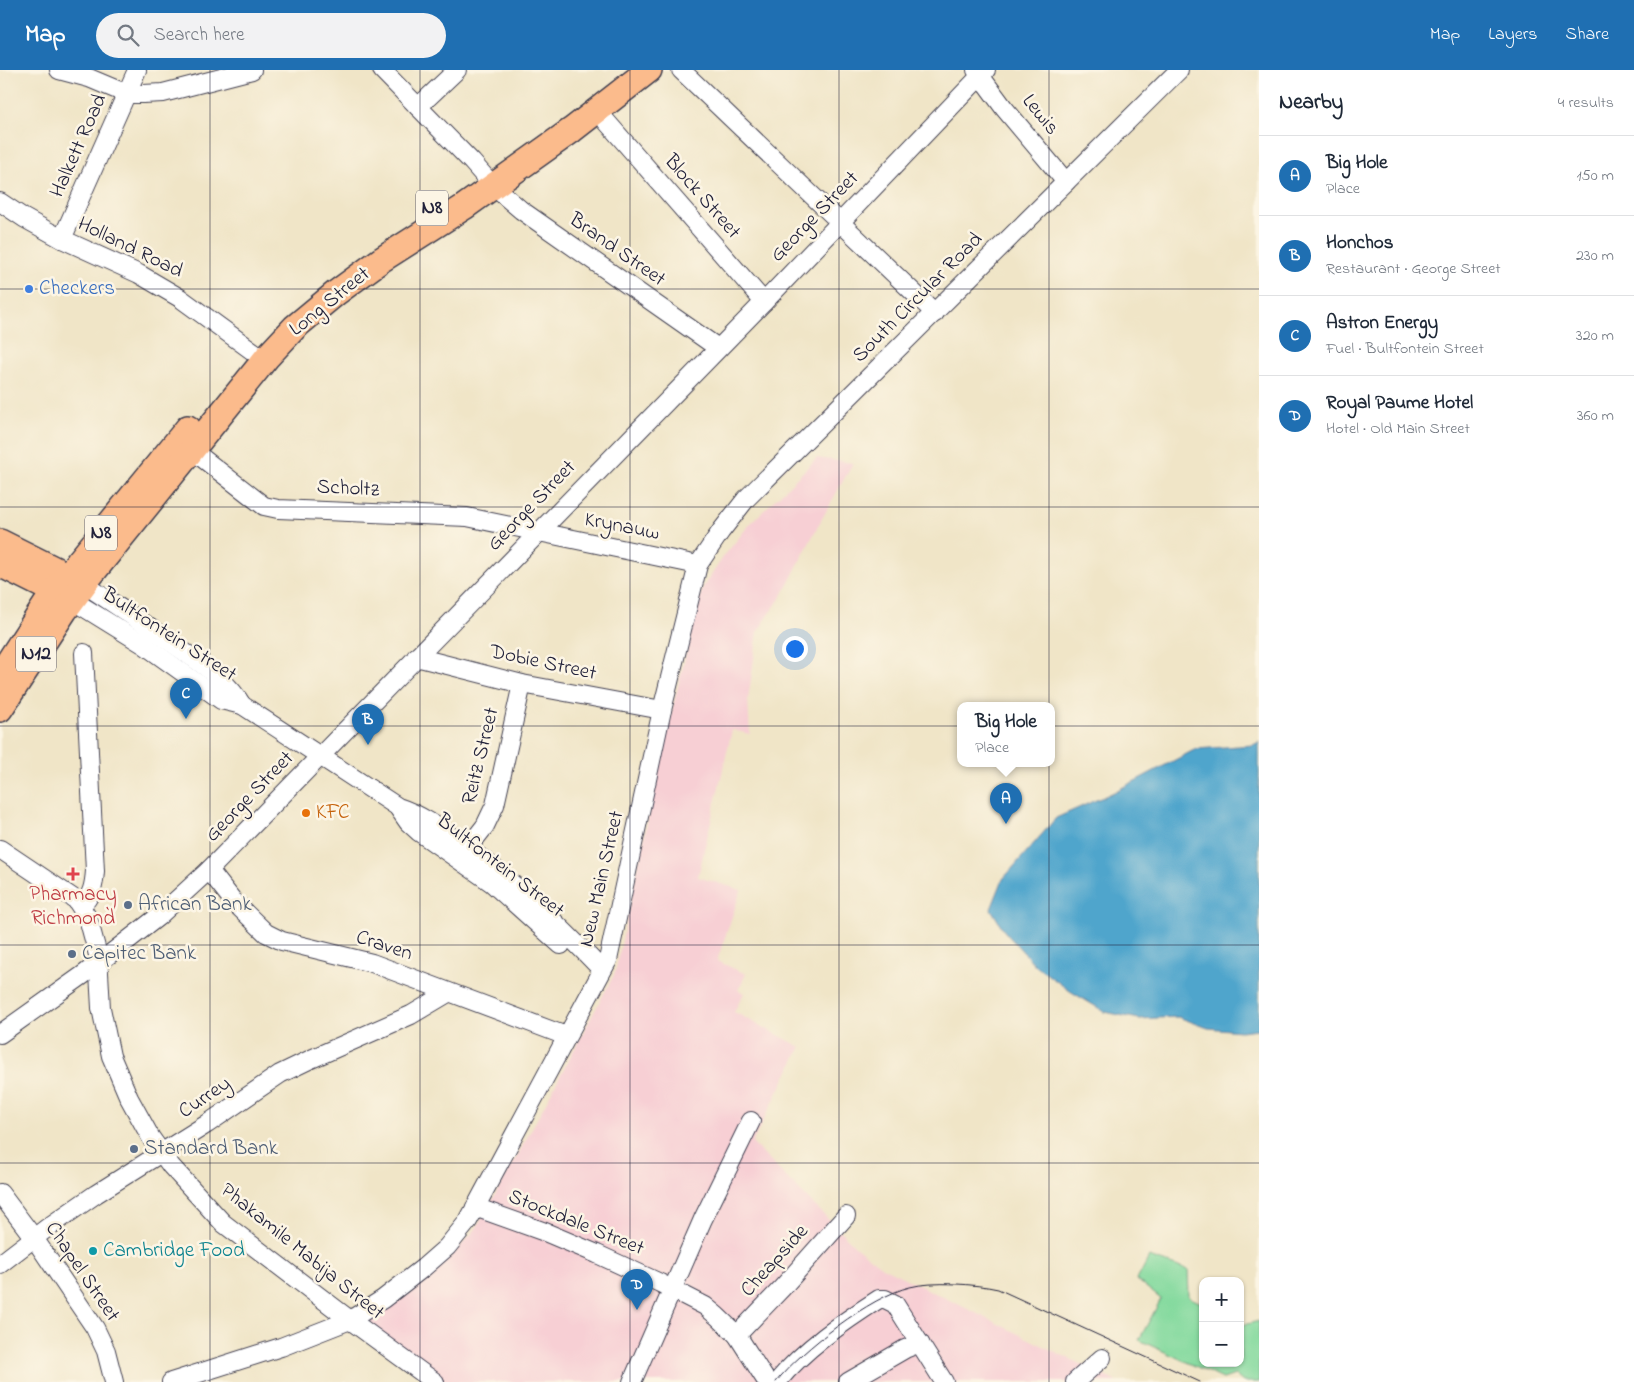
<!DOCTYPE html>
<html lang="en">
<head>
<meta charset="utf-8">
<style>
  :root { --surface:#fff; --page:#f2f2f3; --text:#1f2937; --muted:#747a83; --line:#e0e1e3; --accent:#1f6fb2 }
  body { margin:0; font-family:"Indie Flower",sans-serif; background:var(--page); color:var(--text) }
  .controls { position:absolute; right:15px; bottom:15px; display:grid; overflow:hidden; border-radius:10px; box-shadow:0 1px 4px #0004 }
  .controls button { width:45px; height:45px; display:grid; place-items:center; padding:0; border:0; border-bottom:1px solid var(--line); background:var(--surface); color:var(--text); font:25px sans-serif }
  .you { position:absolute; left:794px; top:578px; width:18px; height:18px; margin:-12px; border:4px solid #fff; border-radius:50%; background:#1a73e8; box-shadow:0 0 0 8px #1a73e833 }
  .badge { display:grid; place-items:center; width:32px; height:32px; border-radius:50%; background:var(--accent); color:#fff; font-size:16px; font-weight:700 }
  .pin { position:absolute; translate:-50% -41px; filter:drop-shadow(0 1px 2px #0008) }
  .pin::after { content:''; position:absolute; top:26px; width:18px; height:15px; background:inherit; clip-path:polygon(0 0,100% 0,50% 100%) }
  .popup { position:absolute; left:957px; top:632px; width:98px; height:65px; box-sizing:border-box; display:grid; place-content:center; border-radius:10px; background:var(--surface); filter:drop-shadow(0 1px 4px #0005); font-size:16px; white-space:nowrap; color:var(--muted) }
  .popup b { font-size:19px; color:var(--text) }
  .popup::after { content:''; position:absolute; left:50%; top:100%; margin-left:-10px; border:10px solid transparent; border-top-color:var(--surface) }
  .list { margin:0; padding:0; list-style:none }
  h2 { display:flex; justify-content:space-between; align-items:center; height:65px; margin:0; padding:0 20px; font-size:21px }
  h2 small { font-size:16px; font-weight:400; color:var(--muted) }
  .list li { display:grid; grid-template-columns:32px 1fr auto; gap:15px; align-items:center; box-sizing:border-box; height:80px; padding:0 20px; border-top:1px solid var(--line) }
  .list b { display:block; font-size:19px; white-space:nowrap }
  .list p { margin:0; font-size:16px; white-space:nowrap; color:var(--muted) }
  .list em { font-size:16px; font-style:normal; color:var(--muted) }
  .icon { flex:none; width:28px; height:28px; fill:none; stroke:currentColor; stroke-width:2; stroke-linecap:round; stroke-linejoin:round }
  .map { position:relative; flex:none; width:1259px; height:1312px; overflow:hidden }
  header { display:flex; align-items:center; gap:30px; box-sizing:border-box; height:70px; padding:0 25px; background:var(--accent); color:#fff }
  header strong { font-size:24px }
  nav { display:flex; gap:28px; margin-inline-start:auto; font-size:18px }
  .search { width:350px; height:45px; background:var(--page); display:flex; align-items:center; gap:12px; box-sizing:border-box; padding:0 18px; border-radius:28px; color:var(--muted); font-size:19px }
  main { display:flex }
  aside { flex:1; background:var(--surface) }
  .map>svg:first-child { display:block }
</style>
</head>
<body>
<header>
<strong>Map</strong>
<div class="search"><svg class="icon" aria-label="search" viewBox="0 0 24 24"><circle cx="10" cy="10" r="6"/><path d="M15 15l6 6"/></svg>Search here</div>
<nav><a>Map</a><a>Layers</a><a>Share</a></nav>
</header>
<main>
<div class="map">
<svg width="1259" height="1312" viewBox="0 0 1259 1312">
  <rect width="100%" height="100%" fill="#fcf5e5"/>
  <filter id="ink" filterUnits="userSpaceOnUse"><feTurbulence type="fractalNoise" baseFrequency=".02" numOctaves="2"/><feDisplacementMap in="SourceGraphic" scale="10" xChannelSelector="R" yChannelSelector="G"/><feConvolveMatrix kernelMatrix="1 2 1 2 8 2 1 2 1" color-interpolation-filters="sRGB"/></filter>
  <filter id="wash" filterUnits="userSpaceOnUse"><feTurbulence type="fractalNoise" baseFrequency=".0096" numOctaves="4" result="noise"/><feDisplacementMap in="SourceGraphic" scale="20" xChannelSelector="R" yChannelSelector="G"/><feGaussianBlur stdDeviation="1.12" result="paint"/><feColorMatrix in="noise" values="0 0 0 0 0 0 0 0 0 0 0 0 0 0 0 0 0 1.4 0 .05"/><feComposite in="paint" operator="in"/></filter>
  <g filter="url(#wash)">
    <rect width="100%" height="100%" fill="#f0e5c7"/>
    <polygon fill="#f7cfd4" points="817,388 853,393 819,454 783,524 758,561 748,630 750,664 732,660 698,807 741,820 717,891 746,904 738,920 744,923 734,942 801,977 752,1073 856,1177 882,1197 1117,1312 444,1312 363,1254 395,1234 420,1214 449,1188 475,1160 514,1092 615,903 667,661 702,519 724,486 749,455"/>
    <polygon fill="#82d99d" stroke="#527e6c" points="1149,1187 1188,1200 1189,1227 1203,1234 1203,1293 1240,1293 1240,1253 1243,1255 1259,1251 1259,1312 1243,1312 1235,1305 1223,1309 1139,1270 1161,1229 1137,1210"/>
    <polygon fill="#50a5cc" stroke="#396484" points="1259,672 1259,959 1240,961 1208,958 1178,947 1139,949 1105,942 1070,921 1036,896 1005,862 991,839 1003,809 1056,748 1112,723 1196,679 1253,675"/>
  </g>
  <g filter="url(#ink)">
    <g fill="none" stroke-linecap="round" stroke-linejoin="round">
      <defs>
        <g id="minor">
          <polyline points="59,0 89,8 127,24 143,24 163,23 252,0"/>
          <polyline points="382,0 472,92 493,116 521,140 718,278"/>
          <polyline points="681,0 935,243"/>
          <polyline points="976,0 1004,38 1066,112"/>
          <polyline points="418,37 457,0"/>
          <polyline points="606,51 764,232"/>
          <polyline points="0,132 24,148 62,169 139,204 180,228 265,290"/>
          <polyline points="62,169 137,0"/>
          <polyline points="183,373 264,436 278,439 467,447 698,495"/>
          <path d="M84,514c33,22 67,44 99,67 22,16 45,30 59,54"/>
          <path d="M72,530l71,44 78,56 21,5 156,102c25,8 45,24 66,39 51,36 95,79 138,124"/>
          <polyline points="416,587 522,614 662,640"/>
          <polyline points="399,739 408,752 419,762 492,813 561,875"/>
          <polyline points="0,779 76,830 88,848 98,885 101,938 111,986 129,1028 151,1068 171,1096 223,1153 350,1250 435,1312"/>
          <polyline points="460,788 485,756 495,735 522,614"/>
          <polyline points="209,800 234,832 266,863 282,871 372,893 566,966"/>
          <path d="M81,836c11,-10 13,-21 14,-35l-11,-218"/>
          <polyline points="0,964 83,905 159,846 209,800 764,232 986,0"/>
          <polyline points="0,1123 34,1168 95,1258 106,1281 114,1312"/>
          <polyline points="475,1137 545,1162 597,1184 660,1213 705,1236 717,1246 737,1265 767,1312"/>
          <polyline points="0,1194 47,1158 96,1124 207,1054 280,1004 311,989 411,945 448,923"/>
          <polyline points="737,1265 782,1218 846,1146"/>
          <polyline points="171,1312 281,1277 350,1250 383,1229 423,1198 447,1177 468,1151 608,890 662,640 698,495 721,461 746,429 1179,0"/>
          <polyline points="632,1312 703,1149 751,1051"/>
          <path d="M777,1312c27,-33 66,-60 102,-83h6l10,5 49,78"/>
          <polyline points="848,1312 905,1279 920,1273"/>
          <polyline points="1075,1312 1102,1288"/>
        </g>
        <g id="highway">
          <polyline points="0,472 82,513"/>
          <polyline points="0,494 70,529"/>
          <polyline points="0,605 54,522 188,358"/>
          <polyline points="0,639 65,540 90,506 267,287 295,257 336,223 381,190 464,137 572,60 649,0"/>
        </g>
      </defs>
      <use href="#minor" stroke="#413f50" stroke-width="20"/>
      <use href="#highway" stroke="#413f50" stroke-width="28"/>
      <use href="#minor" stroke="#fff" stroke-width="18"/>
      <use href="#highway" stroke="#fbbb8c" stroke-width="25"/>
      <path stroke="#22223b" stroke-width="1" d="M776,1312c25,-32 95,-86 134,-95 22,-6 66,-3 88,2l202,93"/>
    </g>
  </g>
  <path fill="none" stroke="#22223b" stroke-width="1" stroke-opacity="0.55" d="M210,0v1312M420,0v1312M630,0v1312M839,0v1312M1049,0v1312M0,219h1259M0,437h1259M0,656h1259M0,875h1259M0,1093h1259"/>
  <circle fill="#3f7fe0" stroke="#fcf5e5" stroke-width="2" cx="29" cy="219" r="5"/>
  <circle fill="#e8710a" stroke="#fcf5e5" stroke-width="2" cx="306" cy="743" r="5"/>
  <path fill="#e0444e" stroke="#fcf5e5" stroke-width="2" d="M70.5 796.5h5v5h5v5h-5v5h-5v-5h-5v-5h5z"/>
  <g fill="#5c6f8a" stroke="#fcf5e5" stroke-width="2">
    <circle cx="128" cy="835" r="5"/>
    <circle cx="72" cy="884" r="5"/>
    <circle cx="134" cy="1079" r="5"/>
  </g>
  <circle fill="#0f9aa8" stroke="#fcf5e5" stroke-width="2" cx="93" cy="1181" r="5"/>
  <g text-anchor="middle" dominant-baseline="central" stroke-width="5" stroke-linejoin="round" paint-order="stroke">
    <g fill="#fcf5e5" stroke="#63616e" stroke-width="1">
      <rect x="416" y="120.5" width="32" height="35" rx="4"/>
      <rect x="85" y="445.5" width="32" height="35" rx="4"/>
      <rect x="16" y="566.5" width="40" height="35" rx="4"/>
    </g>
    <g font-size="20" font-weight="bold" fill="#22223b">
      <text x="432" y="138">N8</text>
      <text x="101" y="463">N8</text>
      <text x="36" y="584">N12</text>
    </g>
    <g font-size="21" fill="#22223b" stroke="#fcf5e5">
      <text transform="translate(1040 45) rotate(51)">Lewis</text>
      <text transform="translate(79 76) rotate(-66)">Halkett Road</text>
      <text transform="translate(702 127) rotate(49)">Block Street</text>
      <text transform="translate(815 147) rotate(-46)">George Street</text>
      <text transform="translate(130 178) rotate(26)">Holland Road</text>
      <text transform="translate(617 180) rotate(35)">Brand Street</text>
      <text transform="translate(918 228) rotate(-45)">South Circular Road</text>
      <text transform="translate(330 232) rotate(-39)">Long Street</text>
      <text transform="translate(348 419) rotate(3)">Scholtz</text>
      <text transform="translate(532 436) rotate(-46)">George Street</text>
      <text transform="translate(622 457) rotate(11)">Krynauw</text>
      <text transform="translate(169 565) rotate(33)">Bultfontein Street</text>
      <text transform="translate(543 593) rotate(12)">Dobie Street</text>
      <text transform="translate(481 686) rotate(-76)">Reitz Street</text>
      <text transform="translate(250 727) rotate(-46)">George Street</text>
      <text transform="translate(500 796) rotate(38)">Bultfontein Street</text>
      <text transform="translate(602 809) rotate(-77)">New Main Street</text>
      <text transform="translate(384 876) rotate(18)">Craven</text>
      <text transform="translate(205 1028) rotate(-34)">Currey</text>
      <text transform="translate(576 1153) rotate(22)">Stockdale Street</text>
      <text transform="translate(302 1182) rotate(39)">Phakamile Mabija Street</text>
      <text transform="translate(775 1191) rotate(-48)">Cheapside</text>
      <text transform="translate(82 1202) rotate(56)">Chapel Street</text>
    </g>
    <g font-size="21" fill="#366cbe" stroke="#fcf5e5" text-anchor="start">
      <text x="39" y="219">Checkers</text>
    </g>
    <g font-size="21" fill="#c56008" stroke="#fcf5e5" text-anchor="start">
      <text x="316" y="743">KFC</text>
    </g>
    <g font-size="21" fill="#be3a42" stroke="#fcf5e5">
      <text x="73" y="825">Pharmacy<tspan x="73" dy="24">Richmond</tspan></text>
    </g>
    <g font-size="21" fill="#4e5e75" stroke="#fcf5e5" text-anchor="start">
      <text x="138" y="835">African Bank</text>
      <text x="82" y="884">Capitec Bank</text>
      <text x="144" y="1079">Standard Bank</text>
    </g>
    <g font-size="21" fill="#0d838f" stroke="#fcf5e5" text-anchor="start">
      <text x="103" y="1181">Cambridge Food</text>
    </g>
  </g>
</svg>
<div class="controls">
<button>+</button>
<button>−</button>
</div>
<div class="you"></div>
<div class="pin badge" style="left:1006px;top:754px">A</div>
<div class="popup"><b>Big Hole</b>Place</div>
<div class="pin badge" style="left:368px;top:675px">B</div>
<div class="pin badge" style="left:186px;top:649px">C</div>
<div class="pin badge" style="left:637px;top:1240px">D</div>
</div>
<aside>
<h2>Nearby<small>4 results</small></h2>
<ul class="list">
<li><span class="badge">A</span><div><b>Big Hole</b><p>Place</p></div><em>150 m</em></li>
<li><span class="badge">B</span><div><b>Honchos</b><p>Restaurant · George Street</p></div><em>230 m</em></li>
<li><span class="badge">C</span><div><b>Astron Energy</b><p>Fuel · Bultfontein Street</p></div><em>320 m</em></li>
<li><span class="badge">D</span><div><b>Royal Paume Hotel</b><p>Hotel · Old Main Street</p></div><em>360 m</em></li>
</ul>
</aside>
</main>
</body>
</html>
